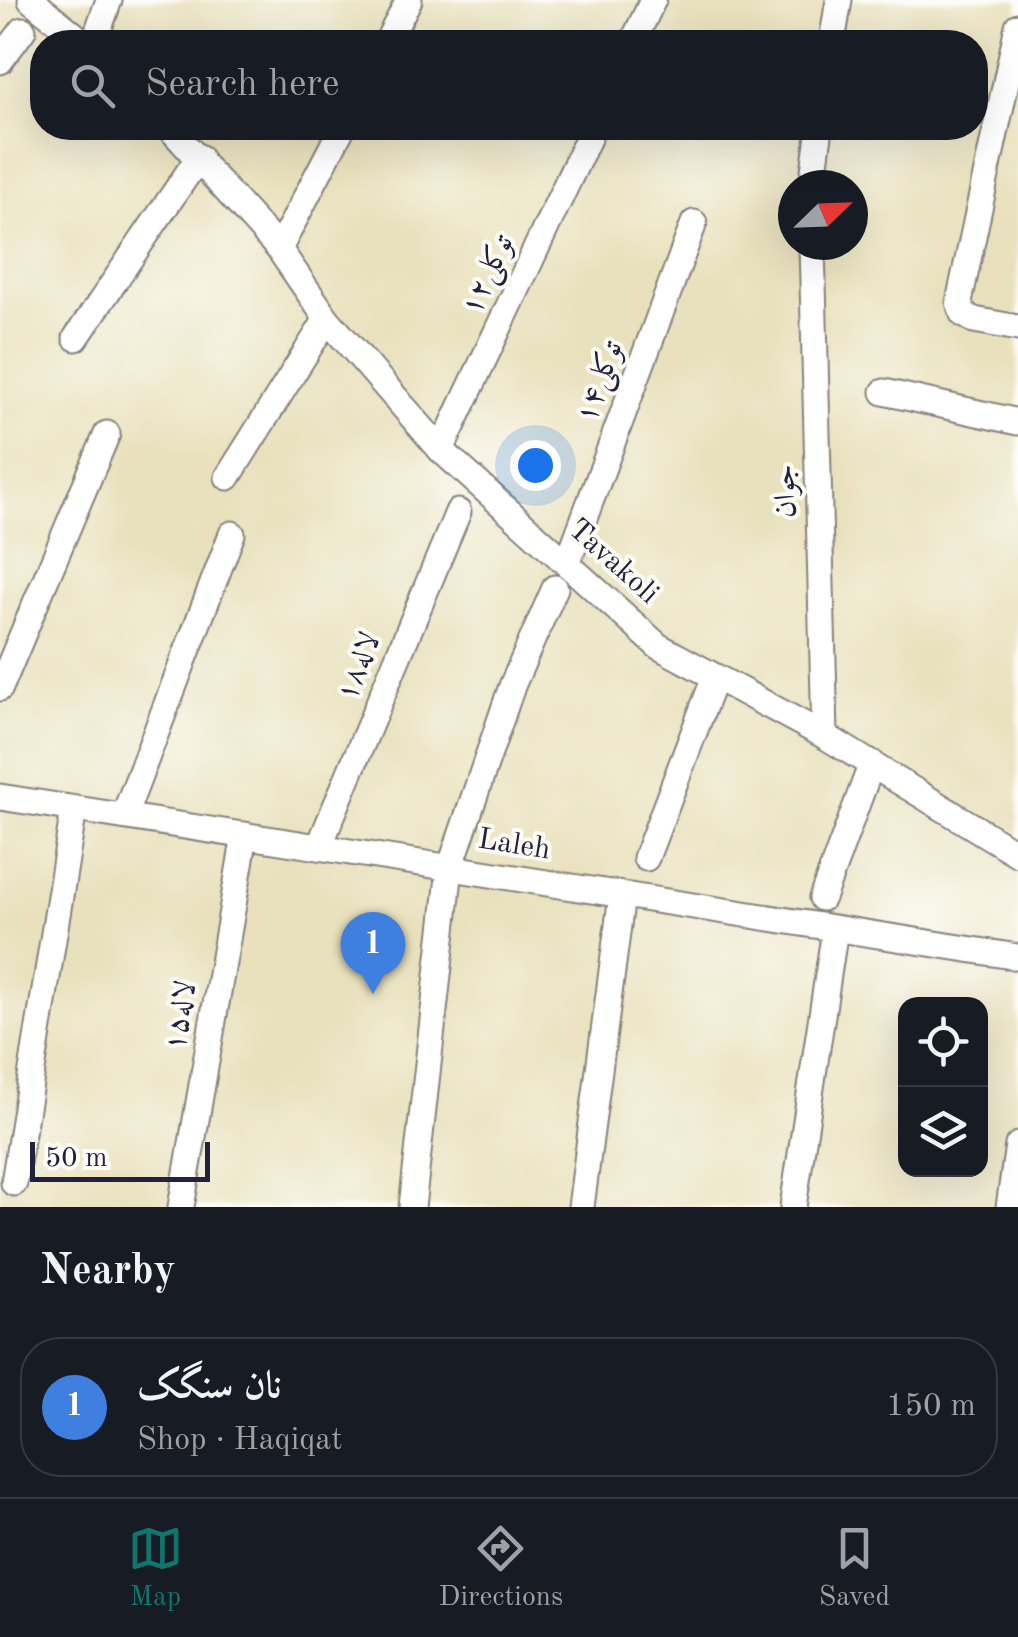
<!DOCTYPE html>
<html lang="en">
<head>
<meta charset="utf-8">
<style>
  :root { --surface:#171b24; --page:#20242c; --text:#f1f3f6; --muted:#9ea1a6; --line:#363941; --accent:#0f766e }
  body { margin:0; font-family:"Old Standard TT",Amiri,serif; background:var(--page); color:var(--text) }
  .controls { position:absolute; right:30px; bottom:30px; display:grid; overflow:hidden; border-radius:20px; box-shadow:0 10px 40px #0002 }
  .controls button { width:90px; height:90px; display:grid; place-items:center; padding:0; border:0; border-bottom:2px solid var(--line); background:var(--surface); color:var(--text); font:50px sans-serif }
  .compass { position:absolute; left:778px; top:170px; width:90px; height:90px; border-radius:50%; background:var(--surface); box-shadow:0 10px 40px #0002; rotate:67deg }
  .scale { position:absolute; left:30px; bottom:25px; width:180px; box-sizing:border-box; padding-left:10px; border:5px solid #22223b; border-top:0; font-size:28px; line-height:35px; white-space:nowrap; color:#22223b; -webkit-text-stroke:8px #fdfcf7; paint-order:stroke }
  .you { position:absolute; left:535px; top:465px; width:35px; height:35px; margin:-25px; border:8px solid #fff; border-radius:50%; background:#1a73e8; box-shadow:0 0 0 15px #1a73e833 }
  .badge { display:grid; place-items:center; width:65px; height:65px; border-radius:50%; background:var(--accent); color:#fff; font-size:32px; font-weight:700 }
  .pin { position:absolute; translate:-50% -82px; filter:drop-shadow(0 2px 5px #0008) }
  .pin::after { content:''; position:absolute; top:52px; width:35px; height:30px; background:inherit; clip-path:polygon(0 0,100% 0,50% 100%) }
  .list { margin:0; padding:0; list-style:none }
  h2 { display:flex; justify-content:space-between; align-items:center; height:130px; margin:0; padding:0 40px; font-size:42px }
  h2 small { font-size:32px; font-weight:400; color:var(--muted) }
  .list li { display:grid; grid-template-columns:65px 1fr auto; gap:30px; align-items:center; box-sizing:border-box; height:140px; margin:0 20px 20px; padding:0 20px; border:2px solid var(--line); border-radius:40px }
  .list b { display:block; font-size:38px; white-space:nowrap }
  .list p { margin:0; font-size:32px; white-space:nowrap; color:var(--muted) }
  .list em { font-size:32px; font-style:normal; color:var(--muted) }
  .icon { flex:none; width:55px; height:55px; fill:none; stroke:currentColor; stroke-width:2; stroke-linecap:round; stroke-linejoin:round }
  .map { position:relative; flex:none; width:1018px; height:1207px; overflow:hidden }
  .search { position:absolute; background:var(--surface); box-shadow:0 10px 40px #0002; left:30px; right:30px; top:30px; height:110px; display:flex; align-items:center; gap:25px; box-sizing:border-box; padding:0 35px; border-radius:40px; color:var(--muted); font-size:38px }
  .sheet { height:290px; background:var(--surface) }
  nav { display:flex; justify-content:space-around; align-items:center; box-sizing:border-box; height:140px; border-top:2px solid var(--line); background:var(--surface); font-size:28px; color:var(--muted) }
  nav a { display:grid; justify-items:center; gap:5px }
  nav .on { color:var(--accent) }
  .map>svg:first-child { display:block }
</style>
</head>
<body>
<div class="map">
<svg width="1018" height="1207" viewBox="0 0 1018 1207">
  <rect width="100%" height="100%" fill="#fdfcf7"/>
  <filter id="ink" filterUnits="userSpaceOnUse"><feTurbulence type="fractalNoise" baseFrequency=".01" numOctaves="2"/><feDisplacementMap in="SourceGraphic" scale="20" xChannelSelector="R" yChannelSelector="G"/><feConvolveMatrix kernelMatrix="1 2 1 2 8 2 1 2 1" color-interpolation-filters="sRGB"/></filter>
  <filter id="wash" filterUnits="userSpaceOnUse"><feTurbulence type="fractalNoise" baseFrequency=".0048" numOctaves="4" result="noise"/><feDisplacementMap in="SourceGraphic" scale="40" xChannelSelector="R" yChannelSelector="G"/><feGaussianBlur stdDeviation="2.25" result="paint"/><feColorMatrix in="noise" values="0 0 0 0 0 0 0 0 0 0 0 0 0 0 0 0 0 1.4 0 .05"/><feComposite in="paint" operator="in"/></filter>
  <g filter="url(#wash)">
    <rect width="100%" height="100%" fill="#e9e1bd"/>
  </g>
  <g filter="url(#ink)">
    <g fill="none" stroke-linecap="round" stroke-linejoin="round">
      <defs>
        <g id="minor">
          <polyline points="31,0 83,42"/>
          <polyline points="1018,26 959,302 963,314 974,320 1018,328"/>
          <polyline points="94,42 109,0"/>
          <polyline points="387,42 409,0"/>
          <polyline points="633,42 653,0"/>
          <polyline points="832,42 839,0"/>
          <polyline points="0,61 23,30"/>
          <polyline points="170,128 279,249 327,319 441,450 658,646 825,736 1018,854"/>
          <polyline points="812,185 820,128"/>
          <polyline points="812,245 825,736"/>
          <polyline points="279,249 342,128"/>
          <polyline points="76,338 199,157"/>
          <polyline points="884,392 1018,422"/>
          <polyline points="441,450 593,128"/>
          <polyline points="228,477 327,319"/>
          <polyline points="567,564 694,223"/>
          <polyline points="0,688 107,434"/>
          <polyline points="0,797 1018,957"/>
          <polyline points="124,816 232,534"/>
          <polyline points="319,847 458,512"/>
          <polyline points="646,858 715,677"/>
          <polyline points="822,898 872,763"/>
          <polyline points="14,1183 74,809"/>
          <polyline points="181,1207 245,835"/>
          <polyline points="412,1207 450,868 512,686 555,588"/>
          <polyline points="581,1207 622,895"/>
          <polyline points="793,1207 835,929"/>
          <polyline points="1009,1207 1018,1145"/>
        </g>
      </defs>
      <use href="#minor" stroke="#86827c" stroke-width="29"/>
      <use href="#minor" stroke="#fff" stroke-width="25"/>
    </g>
  </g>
  <g text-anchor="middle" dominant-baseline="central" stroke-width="8" stroke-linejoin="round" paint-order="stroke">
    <g font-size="30" fill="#22223b" stroke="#fdfcf7">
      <text transform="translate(488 275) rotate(-65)">توکلی۱۲</text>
      <text transform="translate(600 382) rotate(-70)">توکلی۱۴</text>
      <text transform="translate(786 491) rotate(-91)">جوان</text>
      <text transform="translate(613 562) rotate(42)">Tavakoli</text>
      <text transform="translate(359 667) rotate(-68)">لاله۱۸</text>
      <text transform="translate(514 845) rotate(9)">Laleh</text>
      <text transform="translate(181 1016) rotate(-80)">لاله۱۵</text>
    </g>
  </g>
</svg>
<div class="controls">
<button><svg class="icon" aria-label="locate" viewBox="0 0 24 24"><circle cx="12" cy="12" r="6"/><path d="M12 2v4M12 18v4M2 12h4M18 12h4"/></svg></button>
<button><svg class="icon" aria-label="layers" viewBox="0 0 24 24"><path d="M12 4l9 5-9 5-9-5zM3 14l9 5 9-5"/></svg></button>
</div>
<svg class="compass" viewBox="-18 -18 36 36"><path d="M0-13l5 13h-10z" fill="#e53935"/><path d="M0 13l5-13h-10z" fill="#9ea1a6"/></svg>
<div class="scale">50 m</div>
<div class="you"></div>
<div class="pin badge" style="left:373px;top:994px;background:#3f7fe0">1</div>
<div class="search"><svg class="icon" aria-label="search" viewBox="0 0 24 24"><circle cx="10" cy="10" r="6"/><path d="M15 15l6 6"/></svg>Search here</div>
</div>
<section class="sheet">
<h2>Nearby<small></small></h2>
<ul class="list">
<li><span class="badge" style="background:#3f7fe0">1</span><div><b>نان سنگک</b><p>Shop · Haqiqat</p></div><em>150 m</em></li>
</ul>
</section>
<nav>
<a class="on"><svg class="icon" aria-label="map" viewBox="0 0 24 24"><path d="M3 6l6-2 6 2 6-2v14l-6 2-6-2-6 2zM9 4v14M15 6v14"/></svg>Map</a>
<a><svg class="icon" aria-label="directions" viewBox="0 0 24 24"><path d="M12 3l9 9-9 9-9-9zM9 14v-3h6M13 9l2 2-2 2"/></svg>Directions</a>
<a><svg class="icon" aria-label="saved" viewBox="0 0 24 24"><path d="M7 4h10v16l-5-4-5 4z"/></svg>Saved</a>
</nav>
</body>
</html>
